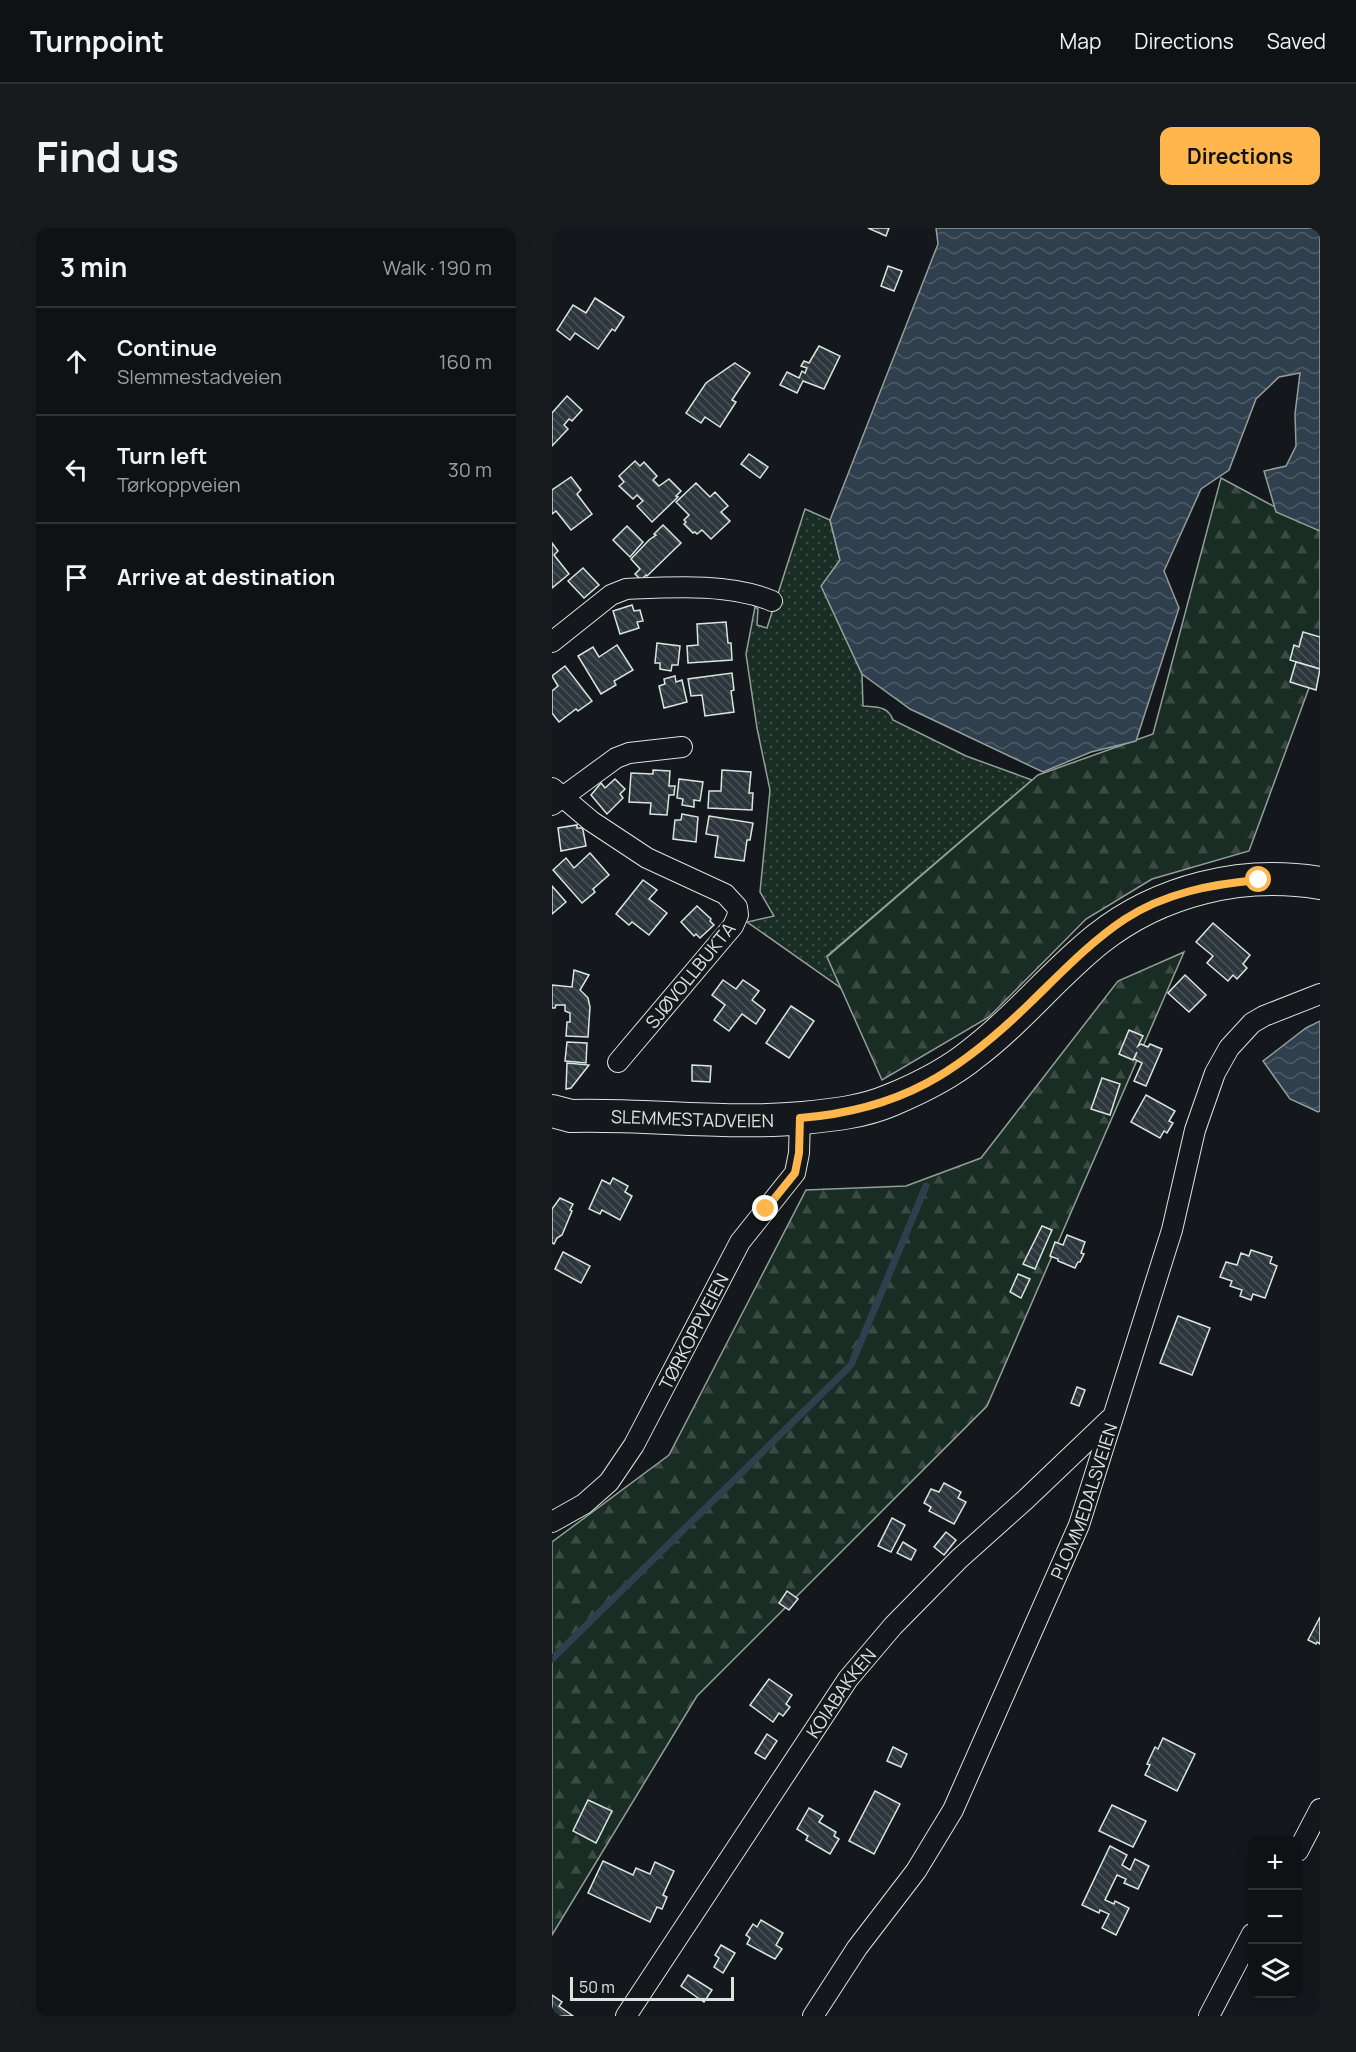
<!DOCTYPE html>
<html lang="en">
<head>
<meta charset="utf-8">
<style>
  :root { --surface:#0f1215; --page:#181b1e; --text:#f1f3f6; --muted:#9b9ea0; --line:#2f3234; --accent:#ffb74d }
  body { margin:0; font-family:Manrope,sans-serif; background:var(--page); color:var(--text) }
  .controls { position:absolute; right:18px; bottom:18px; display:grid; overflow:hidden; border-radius:12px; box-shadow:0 3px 15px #0003 }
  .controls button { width:54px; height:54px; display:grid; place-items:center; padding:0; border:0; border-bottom:2px solid var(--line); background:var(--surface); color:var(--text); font:30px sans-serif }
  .scale { position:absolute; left:18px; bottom:15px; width:164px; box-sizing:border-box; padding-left:6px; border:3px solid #d8e6dc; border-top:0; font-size:16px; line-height:21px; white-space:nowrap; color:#d8e6dc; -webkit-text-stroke:4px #14181c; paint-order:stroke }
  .stop { position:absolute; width:18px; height:18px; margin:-14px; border:4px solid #ffb74d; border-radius:50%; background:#fff }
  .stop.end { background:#ffb74d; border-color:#fff; box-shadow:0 2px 6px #0008 }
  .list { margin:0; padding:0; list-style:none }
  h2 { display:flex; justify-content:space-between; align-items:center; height:78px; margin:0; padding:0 24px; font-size:26px }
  h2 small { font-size:20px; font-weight:400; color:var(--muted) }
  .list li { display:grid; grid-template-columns:39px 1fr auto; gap:18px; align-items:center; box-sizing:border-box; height:108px; padding:0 24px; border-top:2px solid var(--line) }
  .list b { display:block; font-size:22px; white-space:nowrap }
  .list p { margin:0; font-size:20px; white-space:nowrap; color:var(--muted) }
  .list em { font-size:20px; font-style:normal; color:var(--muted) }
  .icon { flex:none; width:33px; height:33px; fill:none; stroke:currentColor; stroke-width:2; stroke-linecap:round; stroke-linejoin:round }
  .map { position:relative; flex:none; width:768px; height:1788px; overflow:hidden; border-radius:12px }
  header { display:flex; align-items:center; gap:36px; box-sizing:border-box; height:84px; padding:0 30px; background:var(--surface); border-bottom:2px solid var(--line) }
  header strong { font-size:28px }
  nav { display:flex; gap:33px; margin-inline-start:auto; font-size:21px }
  .intro { display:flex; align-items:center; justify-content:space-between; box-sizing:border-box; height:144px; padding:0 36px }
  h1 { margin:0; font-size:42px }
  .button { padding:15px 27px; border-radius:12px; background:var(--accent); color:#111; font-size:21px; font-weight:700 }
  main { display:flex; gap:36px; padding:0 36px }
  aside { flex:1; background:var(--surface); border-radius:12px; box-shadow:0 3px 15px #0003 }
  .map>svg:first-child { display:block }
</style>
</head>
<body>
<header>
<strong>Turnpoint</strong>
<nav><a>Map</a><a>Directions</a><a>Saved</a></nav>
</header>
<div class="intro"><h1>Find us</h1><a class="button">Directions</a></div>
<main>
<aside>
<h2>3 min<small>Walk · 190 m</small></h2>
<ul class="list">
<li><svg class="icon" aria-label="ahead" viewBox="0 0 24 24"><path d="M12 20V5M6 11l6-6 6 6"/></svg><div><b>Continue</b><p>Slemmestadveien</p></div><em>160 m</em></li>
<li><svg class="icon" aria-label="left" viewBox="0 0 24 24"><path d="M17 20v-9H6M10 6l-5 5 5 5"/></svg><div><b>Turn left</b><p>Tørkoppveien</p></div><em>30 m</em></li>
<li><svg class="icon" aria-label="arrive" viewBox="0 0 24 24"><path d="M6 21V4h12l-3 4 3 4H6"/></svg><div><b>Arrive at destination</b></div></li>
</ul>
</aside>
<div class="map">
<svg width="768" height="1788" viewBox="0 0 768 1788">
  <defs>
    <pattern id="grass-dots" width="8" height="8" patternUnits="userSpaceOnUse" patternTransform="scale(1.5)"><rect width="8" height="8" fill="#1a2d24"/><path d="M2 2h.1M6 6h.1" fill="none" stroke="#3b4b43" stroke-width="1.8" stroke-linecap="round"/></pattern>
    <pattern id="forest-firs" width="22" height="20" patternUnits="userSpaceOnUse" patternTransform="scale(1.5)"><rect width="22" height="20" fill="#1a2d24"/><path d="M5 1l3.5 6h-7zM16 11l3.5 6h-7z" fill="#3b4b43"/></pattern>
    <pattern id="water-waves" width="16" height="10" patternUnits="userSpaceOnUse" patternTransform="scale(1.5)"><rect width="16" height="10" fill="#2f3f4d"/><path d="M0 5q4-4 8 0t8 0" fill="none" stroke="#4c5b66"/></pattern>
    <pattern id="building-back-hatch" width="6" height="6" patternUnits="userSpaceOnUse" patternTransform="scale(1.5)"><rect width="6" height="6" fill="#2c363c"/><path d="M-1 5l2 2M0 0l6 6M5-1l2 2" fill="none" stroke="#4a5358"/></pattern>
  </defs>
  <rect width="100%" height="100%" fill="#14181c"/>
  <path fill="url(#grass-dots)" stroke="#939e99" stroke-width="1.5" d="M253,281l25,11 10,40 -18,26 40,88 1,32c14,1 25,0 30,14l73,36 66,24 -205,176 14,32 -94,-66 27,-6 -14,-24 10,-102 -13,-62 -11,-74 9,-47 3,2 -1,16 10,3z"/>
  <g fill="url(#forest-firs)" stroke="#939e99" stroke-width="1.5">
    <polygon points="669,250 768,303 768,430 697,623 600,651 534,691 437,789 330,852 275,729 486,547 601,506"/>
    <polygon points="632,724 435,1178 145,1468 0,1707 0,1314 117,1227 254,962 354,958 429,930 566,753"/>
  </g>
  <g fill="url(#water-waves)" stroke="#939e99" stroke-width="1.5">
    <polygon points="384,0 768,0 768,303 724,284 712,243 734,238 744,218 743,186 748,145 727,149 704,171 677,242 649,261 612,343 627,380 584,513 539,524 491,544 358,481 310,446 269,358 288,332 278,292 386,16"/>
    <polygon points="768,793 768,883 766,884 738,871 711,833 754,800"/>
  </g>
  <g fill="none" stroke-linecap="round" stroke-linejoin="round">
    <polyline stroke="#2f3f4d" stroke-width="7" points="0,1431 299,1137 374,958"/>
  </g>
  <g fill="url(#building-back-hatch)" stroke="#d8e6dc" stroke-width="1.5">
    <polygon points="316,0 337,0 334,8"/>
    <polygon points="336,38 350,43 342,63 329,58"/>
    <polygon points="43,70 72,89 63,103 60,101 46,121 23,105 18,112 5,102 21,77 34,85"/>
    <polygon points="267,118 288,128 272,161 251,153 245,165 228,157 235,144 247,150 250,143 253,145 255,140 249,138 252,133 257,135"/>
    <polygon points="183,135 198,145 180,172 184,174 168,199 153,189 149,195 134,185 154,155"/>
    <polygon points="15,168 30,182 20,193 17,191 12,197 16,201 0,218 0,185"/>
    <polygon points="197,226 216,239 208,250 189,236"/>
    <polygon points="83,233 88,238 92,234 105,248 101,252 107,258 117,251 129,263 124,268 126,269 100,294 85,278 91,273 85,267 81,271 67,258 72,254 67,248"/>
    <polygon points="19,249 29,262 25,266 40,286 19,302 4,283 0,286 0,262"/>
    <polygon points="144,255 158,269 163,264 176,278 169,284 178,293 159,311 150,302 145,306 143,304 141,305 132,296 134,294 132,292 137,287 124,274"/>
    <polygon points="111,297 129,315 95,348 94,347 89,352 83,346 88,341 79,331 97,312 104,307 102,306"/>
    <polygon points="75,298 91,314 78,329 61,312"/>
    <polygon points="0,315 6,323 2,327 17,346 0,360"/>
    <polygon points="31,340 47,357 32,370 16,353"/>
    <polygon points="80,377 82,383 88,382 91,393 85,394 87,400 68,406 61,383"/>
    <polygon points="174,394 176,415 179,415 180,432 136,435 135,418 146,417 145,396"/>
    <polygon points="751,404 768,409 768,441 738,432 742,417 747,419"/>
    <polygon points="105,415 128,418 126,437 120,437 119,443 108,441 108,435 103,435"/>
    <polygon points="65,417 81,442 62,453 64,457 49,466 26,428 41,419 47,429"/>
    <polygon points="744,434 768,441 764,462 738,454"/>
    <polygon points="13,438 40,473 26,483 24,481 7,494 0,485 0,463 6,458 0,448"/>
    <polygon points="180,445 182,462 179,463 182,484 153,488 150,467 139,468 136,451"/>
    <polygon points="123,448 124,454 130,452 135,474 112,480 107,458 113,456 112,451"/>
    <polygon points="101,542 118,543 117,558 123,558 122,567 117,567 115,587 98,586 99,575 77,574 79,545 101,546"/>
    <polygon points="170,542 199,544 197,565 201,565 200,582 156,580 157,563 169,563"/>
    <polygon points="63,551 73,561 68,566 71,570 55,586 39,567 49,555 53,560"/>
    <polygon points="127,551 151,554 148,573 142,572 142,579 130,577 131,571 125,570"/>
    <polygon points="130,586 146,589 144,614 121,611 123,592 129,592"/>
    <polygon points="157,588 201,595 198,612 195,612 192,633 163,629 166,608 154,606"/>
    <polygon points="25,597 25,600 30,600 31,602 34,618 9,623 6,600"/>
    <polygon points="38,625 57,647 41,661 43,664 30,675 1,642 14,630 22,640"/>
    <polygon points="91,652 105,662 97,671 115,685 97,707 80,694 77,697 64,686"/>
    <polygon points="0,658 14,674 0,686"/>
    <polygon points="145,678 159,691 158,693 162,697 148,710 144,706 142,708 129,694"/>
    <polygon points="661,695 698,727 691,736 695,740 685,751 681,747 676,753 655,735 661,728 644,714"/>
    <polygon points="22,742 37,747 28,762 36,770 38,779 36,809 14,808 15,794 18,794 18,785 13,783 13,777 4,777 3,780 0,780 0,757 20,759"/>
    <polygon points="633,747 654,767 637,784 616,765"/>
    <polygon points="171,752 184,761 191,752 207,763 200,772 213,782 204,796 190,786 177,803 162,792 173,777 160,767"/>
    <polygon points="239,778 262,793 237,830 214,815"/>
    <polygon points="577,802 591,808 586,818 589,816 596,819 598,816 610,821 594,858 582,853 590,835 582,831 585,824 581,832 567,826"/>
    <polygon points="15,814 35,815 34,835 13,833"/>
    <polygon points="15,835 37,837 19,860 14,861"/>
    <polygon points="140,837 159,838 158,854 140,853"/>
    <polygon points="550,850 568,856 558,887 539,881"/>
    <polygon points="594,867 623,883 617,893 621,895 615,905 612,903 608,910 579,894"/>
    <polygon points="61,950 76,958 73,964 80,968 68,992 50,982 48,986 37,981 50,952 58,956"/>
    <polygon points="8,970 21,976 18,982 20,983 10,1007 5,1010 2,1016 0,1015 0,981"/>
    <polygon points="490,998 500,1002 483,1041 471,1036"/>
    <polygon points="515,1007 533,1014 529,1025 532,1026 528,1034 526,1034 523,1040 506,1033 506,1031 498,1028 503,1014 511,1017"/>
    <polygon points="699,1022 720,1029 718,1035 725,1038 713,1070 701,1066 699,1072 688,1068 690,1062 678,1058 680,1053 668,1049 674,1034 685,1037 689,1025 697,1028"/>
    <polygon points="11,1024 38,1038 29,1055 3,1041"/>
    <polygon points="466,1046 478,1051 469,1070 458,1064"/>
    <polygon points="626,1088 658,1100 640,1147 608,1135"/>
    <polygon points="525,1159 533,1162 527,1178 519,1175"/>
    <polygon points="392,1255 409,1264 406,1270 414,1274 402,1296 377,1283 379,1279 372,1275 379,1261 387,1264"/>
    <polygon points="340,1290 353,1297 339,1324 326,1318"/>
    <polygon points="394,1304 404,1312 392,1327 382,1319"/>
    <polygon points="351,1314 364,1322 359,1332 345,1325"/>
    <polygon points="235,1363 246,1371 237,1382 227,1375"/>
    <polygon points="768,1389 768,1416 765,1414 764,1416 756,1412"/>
    <polygon points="217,1451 240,1467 234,1476 238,1479 231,1488 227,1485 221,1494 198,1477"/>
    <polygon points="215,1506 225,1513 213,1531 203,1525"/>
    <polygon points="611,1510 643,1526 625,1563 593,1547 598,1537 595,1536 603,1519 606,1521"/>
    <polygon points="341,1519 355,1526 349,1539 335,1533"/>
    <polygon points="323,1563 348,1576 322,1626 297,1613"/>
    <polygon points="36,1572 60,1583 44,1615 21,1603"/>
    <polygon points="560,1577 594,1593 581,1619 547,1603"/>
    <polygon points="257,1580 271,1588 267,1594 284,1604 282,1608 287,1611 278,1626 254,1612 256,1608 245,1601"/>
    <polygon points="558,1618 575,1627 570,1637 578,1642 583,1631 597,1638 586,1661 572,1655 574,1651 565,1647 553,1672 562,1676 563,1673 577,1680 564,1707 550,1700 557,1686 548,1682 547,1685 530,1677"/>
    <polygon points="51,1633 81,1647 84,1640 98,1646 103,1634 122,1643 111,1667 115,1669 110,1681 105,1679 98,1694 36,1665"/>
    <polygon points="209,1692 231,1705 224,1717 230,1721 223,1731 195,1716 198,1710 194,1707 201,1696 205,1699"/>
    <polygon points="169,1717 183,1725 171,1745 162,1739 167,1730 163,1727"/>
    <polygon points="136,1747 160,1762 152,1774 129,1758"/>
    <polygon points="0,1767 10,1774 7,1778 21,1788 0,1788"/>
  </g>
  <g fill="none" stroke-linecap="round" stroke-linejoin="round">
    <defs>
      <g id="minor">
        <path d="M0,414l59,-47 15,-6c46,-2 104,-6 146,12"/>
        <polyline points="0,560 39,593 95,630 173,666 185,679 186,687 181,698 66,834"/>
        <polyline points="0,577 64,530 77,525 130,519"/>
        <path id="s1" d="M0,1294l32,-18 25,-22 25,-37 106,-203 55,-69 4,-20 1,-35"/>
        <polyline points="746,1623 768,1581"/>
        <path id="s2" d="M74,1788l222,-337 45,-53 66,-67 66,-59 85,-81"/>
        <path id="s3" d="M261,1788l44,-68 59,-77 37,-61 126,-285 93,-295 23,-100 20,-57 14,-25 23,-25 12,-7 56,-22"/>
        <polyline points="657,1788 700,1706"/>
      </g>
      <g id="primary">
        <path id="s4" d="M0,883l19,5c77,-2 155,9 232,2 30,-3 60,-6 88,-18 29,-12 59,-27 83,-47 45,-34 80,-79 124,-114 62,-49 144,-69 222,-56"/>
      </g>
    </defs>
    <use href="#minor" stroke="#d8e6dc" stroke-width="22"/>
    <use href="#primary" stroke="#d8e6dc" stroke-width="34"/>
    <use href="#minor" stroke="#14181c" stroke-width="20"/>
    <use href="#primary" stroke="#14181c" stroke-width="32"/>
  </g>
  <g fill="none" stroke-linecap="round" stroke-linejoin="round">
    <path stroke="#ffb74d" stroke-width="8" d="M214,981l29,-36 4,-20 1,-35c101,-8 159,-46 230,-115 30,-29 60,-61 95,-84 40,-26 87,-35 134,-39"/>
  </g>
  <g text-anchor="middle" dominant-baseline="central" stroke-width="4.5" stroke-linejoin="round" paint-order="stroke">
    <g font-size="18" fill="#d8e6dc" stroke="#14181c">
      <text transform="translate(138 747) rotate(-51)">SJØVOLLBUKTA</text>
      <text stroke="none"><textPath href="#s4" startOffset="141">SLEMMESTADVEIEN</textPath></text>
      <text stroke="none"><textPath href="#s1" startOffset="243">TØRKOPPVEIEN</textPath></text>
      <text stroke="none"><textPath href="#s3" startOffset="585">PLOMMEDALSVEIEN</textPath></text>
      <text stroke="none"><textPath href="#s2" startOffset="388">KOIABAKKEN</textPath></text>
    </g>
  </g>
</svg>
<div class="controls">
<button>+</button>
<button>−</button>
<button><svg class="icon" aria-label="layers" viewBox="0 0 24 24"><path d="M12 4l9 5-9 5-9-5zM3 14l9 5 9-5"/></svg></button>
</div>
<div class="scale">50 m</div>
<div class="stop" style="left:707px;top:652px"></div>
<div class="stop end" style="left:214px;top:981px"></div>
</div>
</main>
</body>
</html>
